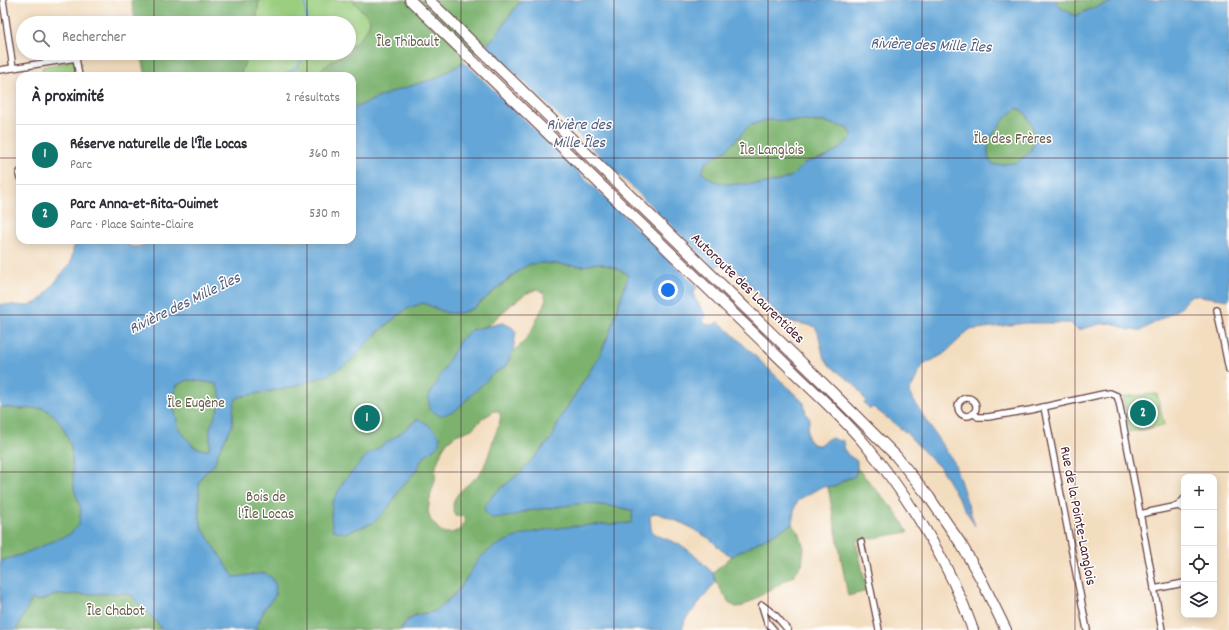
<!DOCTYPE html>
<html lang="fr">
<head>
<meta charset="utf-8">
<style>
  :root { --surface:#fff; --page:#f7f7f7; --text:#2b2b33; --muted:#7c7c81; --line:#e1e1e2; --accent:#0f766e }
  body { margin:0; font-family:Dekko,sans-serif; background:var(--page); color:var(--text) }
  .controls { position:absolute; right:12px; bottom:12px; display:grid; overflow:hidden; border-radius:8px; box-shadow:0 2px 10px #0003 }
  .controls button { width:36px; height:36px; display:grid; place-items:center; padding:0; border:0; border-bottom:1px solid var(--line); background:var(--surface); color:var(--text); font:20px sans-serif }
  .you { position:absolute; left:668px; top:290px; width:14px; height:14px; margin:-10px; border:3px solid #fff; border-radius:50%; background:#1a73e8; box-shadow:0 0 0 6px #1a73e833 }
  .badge { display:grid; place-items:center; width:26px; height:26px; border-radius:50%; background:var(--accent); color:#fff; font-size:13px; font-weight:700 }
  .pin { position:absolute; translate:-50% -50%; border:2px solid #fff; box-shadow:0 1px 4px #0006 }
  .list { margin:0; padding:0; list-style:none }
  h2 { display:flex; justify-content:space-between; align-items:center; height:52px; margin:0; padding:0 16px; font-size:17px }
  h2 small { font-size:13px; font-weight:400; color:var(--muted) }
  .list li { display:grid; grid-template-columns:26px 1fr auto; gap:12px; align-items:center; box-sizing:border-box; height:60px; padding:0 16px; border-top:1px solid var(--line) }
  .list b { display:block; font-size:15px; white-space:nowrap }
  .list p { margin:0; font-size:13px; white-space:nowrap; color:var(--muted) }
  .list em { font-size:13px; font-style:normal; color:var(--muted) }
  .icon { flex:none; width:22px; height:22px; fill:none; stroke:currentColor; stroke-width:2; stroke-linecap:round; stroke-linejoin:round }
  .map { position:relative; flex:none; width:1229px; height:630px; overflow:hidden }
  .search { position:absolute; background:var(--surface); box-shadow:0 2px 10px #0003; left:16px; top:16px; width:340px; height:44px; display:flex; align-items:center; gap:10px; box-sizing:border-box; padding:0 14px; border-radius:22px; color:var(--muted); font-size:15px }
  .panel { position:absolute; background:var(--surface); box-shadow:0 2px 10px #0003; left:16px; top:72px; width:340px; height:172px; border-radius:12px }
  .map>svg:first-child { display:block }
</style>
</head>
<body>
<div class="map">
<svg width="1229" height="630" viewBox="0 0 1229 630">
  <rect width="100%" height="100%" fill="#fff"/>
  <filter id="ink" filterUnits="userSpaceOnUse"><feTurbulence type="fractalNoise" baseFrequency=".025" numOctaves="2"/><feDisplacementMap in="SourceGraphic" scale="8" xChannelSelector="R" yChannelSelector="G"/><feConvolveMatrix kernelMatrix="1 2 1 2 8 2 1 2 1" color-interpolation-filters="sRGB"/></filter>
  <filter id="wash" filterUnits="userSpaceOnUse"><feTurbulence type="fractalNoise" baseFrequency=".012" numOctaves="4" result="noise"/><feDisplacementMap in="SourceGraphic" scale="16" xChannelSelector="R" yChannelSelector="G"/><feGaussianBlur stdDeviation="0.9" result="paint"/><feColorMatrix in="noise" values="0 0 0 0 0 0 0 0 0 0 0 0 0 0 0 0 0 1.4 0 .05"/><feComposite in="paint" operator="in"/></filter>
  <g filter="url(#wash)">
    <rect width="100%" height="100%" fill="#f3ddbf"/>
    <g fill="#9bcf7f" stroke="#727755">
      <polygon points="259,0 352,0 370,19 369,26 357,42 349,48 349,23 256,23"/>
      <polygon points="248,53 343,53 318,72 316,76 240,76"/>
      <polygon points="75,60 77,76 44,76 42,67"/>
      <path d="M1157,394l7,31 -35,7 -6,-34c4,-3 26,-3 34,-4z"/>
    </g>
    <g fill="#7cb26e" stroke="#63684c" fill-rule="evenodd">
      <polygon points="131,0 259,0 256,23 136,23"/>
      <polygon points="352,0 521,0 497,34 480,52 437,78 394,91 352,109 352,76 316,76 318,72 343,53 349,53 349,48 357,42 369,26 370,19"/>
      <path d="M1055,0h70c-18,2 -33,8 -50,16l-15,-9z"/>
      <polygon points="141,53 248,53 240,76 146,76"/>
      <path d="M1018,108l8,6 6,11 3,15 -5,12 -14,11 -21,2 -6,-4c0,-4 -2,-9 -1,-13 1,-13 19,-34 30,-40z"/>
      <polygon points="766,120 825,122 847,128 853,136 838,150 826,157 806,162 792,176 779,181 759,184 724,184 712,180 702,173 706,163 727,149 749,126"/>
      <path d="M542,263l41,3 15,-3 12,3 16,7 2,3 -17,53 -11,26 -39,62 -9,21 -33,36 -26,21 16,22 18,-6 58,-8 38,5 10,4 -2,11 -69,5 -83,31 -20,30 -23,22 -21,4 -10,7 -5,8h-145l10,-22 10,-12 -10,-23 -31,5 -32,-50 -3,-14v-31l4,-8 11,-10 4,-13 14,-26 2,-23 4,-6 51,-9 39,-13 78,-66 17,-6 24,10h13l14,-5 47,-39 9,-5zM537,289l7,4 2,7 -14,30 -8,12 -11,9 -8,16 -11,6 -39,38 16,-81 16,-4 24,-21 14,-11zM495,411h4c1,3 2,6 1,9 -1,6 -4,12 -6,18 -4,11 -6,22 -12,32 -8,14 -37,24 -27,45l8,1 2,5 -5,9 -9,3h-9l-12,-14 -2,-8 3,-18 4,-12 1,-15 6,-16 6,-9 8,-6 16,-6 11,-11zM417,419l22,25 -17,15 -6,12 -16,17 -11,19 -16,16 -29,10 54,-98z"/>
      <polygon points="188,380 206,382 216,384 220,393 221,402 210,428 210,445 208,451 194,447 179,429 172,401 177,385"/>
      <polygon points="0,407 19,409 44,408 56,417 64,429 71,446 74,489 81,509 79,525 70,534 21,555 0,561"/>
      <path d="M857,468l40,45 11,19 -52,9 11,50 -19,5 -20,-109c10,-2 17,-8 27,-11z"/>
      <polygon points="792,524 799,532 804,548 802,564 793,576 743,606 736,607 730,604 716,582 713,573 732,556"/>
      <polygon points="125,593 132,595 137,602 159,625 161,630 16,630 32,599 38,601 57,595"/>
    </g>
    <g fill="#63a6d7" stroke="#566281" fill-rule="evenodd">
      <path d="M521,0h534l5,7 15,9c17,-8 32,-14 50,-16h104v300l-37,-5 -5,4 -5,8 -40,23h-13l-17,-7 -12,1 -22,6 -8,-7h-44l-57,7 -25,24 -21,11 -7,13 -7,15 29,46 16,23 21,64 -34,-57 -36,-37 -32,-25 -3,2 -6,-6 2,-2 -11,-16 -26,-20 -6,-10 -5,-23 -4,-6 -23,-4 -12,-7 -26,-26 -20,-23 -8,-3 -8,3 -10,10 -13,15v6l11,17 -2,8c6,4 9,4 15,0l7,5 79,76 2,11 4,5c-3,9 -6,27 9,26 4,-1 7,-6 11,-7 3,0 6,2 9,3l3,-1 2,2 -1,6 5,7 9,6v7l-2,8 -9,3 -11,7 -14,1 -21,12 -5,7 -3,18 -60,32 -11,-6 -11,-11 -24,-14 -26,-11 -6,-1 -4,3 1,13 3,5 27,11 11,8 21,20 3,9 -31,38 -3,10h-282c8,-11 13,-15 27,-17 4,-1 8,-1 11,-4 7,-6 16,-13 22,-21 7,-9 12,-21 20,-30 34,-34 106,-32 151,-35l2,-12 -10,-3 -38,-5 -58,8 -18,6 -17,1 -6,-4 -2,-7 9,-12 26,-21 33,-36 9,-21 39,-62 11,-26 17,-53 -2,-3 -16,-7 -12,-3 -15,3 -41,-3 -12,1 -9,5 -20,16 -27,23 -14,5h-13l-24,-10 -17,6 -25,20 -33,34 -20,12 -39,13 -51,9 -4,6 -2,23 -14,26 -4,13 -11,10 -4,8v31l3,14 32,49 31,-4 7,5 4,8 -1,10 -10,12 -10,22h-94l-2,-5 -22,-23 -5,-7 -7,-2 -68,2 -19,6 -6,-2 -16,31h-16v-69l21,-6 49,-21 9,-9 2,-16 -7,-20 -3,-43 -7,-17 -8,-12 -12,-9 -25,1 -19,-2v-103l27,2 13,-5 31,-39 4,-22h53v3l3,4 11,-1 10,-4 1,-2h199v-131l42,-18 43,-13 43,-26 17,-18zM1018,108l8,6 6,11 3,15 -5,12 -14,11 -21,2 -6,-4c0,-4 -2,-9 -1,-13 1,-13 19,-34 30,-40zM766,120l59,2 22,6 6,8 -15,14 -12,7 -20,5 -14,14 -13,5 -20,3h-35l-12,-4 -10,-7 4,-11 21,-13 22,-23zM188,380l18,2 10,2 4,9 1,9 -11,26v17l-2,6 -14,-4 -15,-18 -7,-28 5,-16z"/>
      <polygon points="502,323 512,327 516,332 513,351 505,367 494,373 455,411 440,416 429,409 429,396 460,340 471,330"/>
      <polygon points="418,419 428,424 440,436 439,444 422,459 416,471 400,488 389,507 373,523 344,533 333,530 331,519 332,503 344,481 366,456 398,435"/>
    </g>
    <polygon fill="#f3ddbf" points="485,44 716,270 699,288 463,60 479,50"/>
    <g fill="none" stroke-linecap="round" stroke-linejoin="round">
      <g stroke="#63a6d7" stroke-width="2">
        <polyline points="305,0 307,23"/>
        <polyline points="282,76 297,67 306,53"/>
      </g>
    </g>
  </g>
  <g filter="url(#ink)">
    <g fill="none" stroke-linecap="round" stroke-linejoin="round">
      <defs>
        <g id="street">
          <polyline points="3,0 13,68"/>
          <polyline points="75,53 76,58 80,53"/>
          <polyline points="0,70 76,58 79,76"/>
          <polyline points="20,172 19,175 20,178"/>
          <polyline points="1217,310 1229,370"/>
          <circle cx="967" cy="407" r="9"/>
          <polyline points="1044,407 1087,630"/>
          <polyline points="973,413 978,417 988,417 1030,410 1103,394 1110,393 1117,396 1119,402 1162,630"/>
          <polyline points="1178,506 1184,499"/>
          <polyline points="1140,514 1178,506 1184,509"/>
          <polyline points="861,542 879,630"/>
          <polyline points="1154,589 1184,583"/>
          <polyline points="762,605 776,616 788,630"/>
          <polyline points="762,606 767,622 774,630"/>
        </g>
        <g id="highway">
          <path d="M410,0l390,378c22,21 45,42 64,65 45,54 86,121 109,187"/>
          <polyline points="429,0 830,390 896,456 929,497 961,544 981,579 1006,630"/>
        </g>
      </defs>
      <use href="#street" stroke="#633c41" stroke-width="8"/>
      <use href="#highway" stroke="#633c41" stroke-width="12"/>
      <use href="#street" stroke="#fff" stroke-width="5.5"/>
      <use href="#highway" stroke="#fff" stroke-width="10"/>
    </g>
  </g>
  <path fill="none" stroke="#4a1f2b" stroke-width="1" stroke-opacity="0.55" d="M154,0v23M307,0v23M461,0v630M614,0v630M768,0v630M922,0v630M1075,0v630M154,53v23M307,53v23M0,158h20M352,158h877M154,240v390M307,240v390M0,315h1229M0,472h1229"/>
  <g text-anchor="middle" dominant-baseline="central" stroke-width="3" stroke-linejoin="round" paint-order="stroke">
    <g font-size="15" fill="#665d48" stroke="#fff">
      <text x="408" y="43">Île Thibault</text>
      <text x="1013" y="140">Ïle des Frères</text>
      <text x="772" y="151">Île Langlois</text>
      <text x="196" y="404">Ïle Eugène</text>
      <text x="266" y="498">Bois de<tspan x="266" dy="17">l'Île Locas</tspan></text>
      <text x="116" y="612">Île Chabot</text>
    </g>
    <g font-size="15" fill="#4a1f2b" stroke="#fff">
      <text transform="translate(747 289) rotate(44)">Autoroute des Laurentides</text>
      <text transform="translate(1077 516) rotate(79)">Rue de la Pointe-Langlois</text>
    </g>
    <g font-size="16" font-style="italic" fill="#555c78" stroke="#fff">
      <text transform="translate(931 46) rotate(2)">Rivière des Mille Îles</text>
      <text x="579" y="125">Rivière des<tspan x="579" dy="18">Mille Îles</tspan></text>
      <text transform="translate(185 304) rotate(-26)">Rivière des Mille Îles</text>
    </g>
  </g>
</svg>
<div class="controls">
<button>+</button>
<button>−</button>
<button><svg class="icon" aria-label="locate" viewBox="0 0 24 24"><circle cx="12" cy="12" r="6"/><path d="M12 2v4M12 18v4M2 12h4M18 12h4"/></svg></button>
<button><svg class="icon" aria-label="layers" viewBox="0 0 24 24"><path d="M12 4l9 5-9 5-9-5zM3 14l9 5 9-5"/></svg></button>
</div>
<div class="you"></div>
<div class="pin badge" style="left:367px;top:418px">1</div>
<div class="pin badge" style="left:1143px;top:413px">2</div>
<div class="search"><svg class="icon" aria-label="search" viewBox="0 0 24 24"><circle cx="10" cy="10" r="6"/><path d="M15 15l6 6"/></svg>Rechercher</div>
<section class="panel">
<h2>À proximité<small>2 résultats</small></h2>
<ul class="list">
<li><span class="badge">1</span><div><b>Réserve naturelle de l'Île Locas</b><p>Parc</p></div><em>360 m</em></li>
<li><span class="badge">2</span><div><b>Parc Anna-et-Rita-Ouimet</b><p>Parc · Place Sainte-Claire</p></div><em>530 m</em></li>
</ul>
</section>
</div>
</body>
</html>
